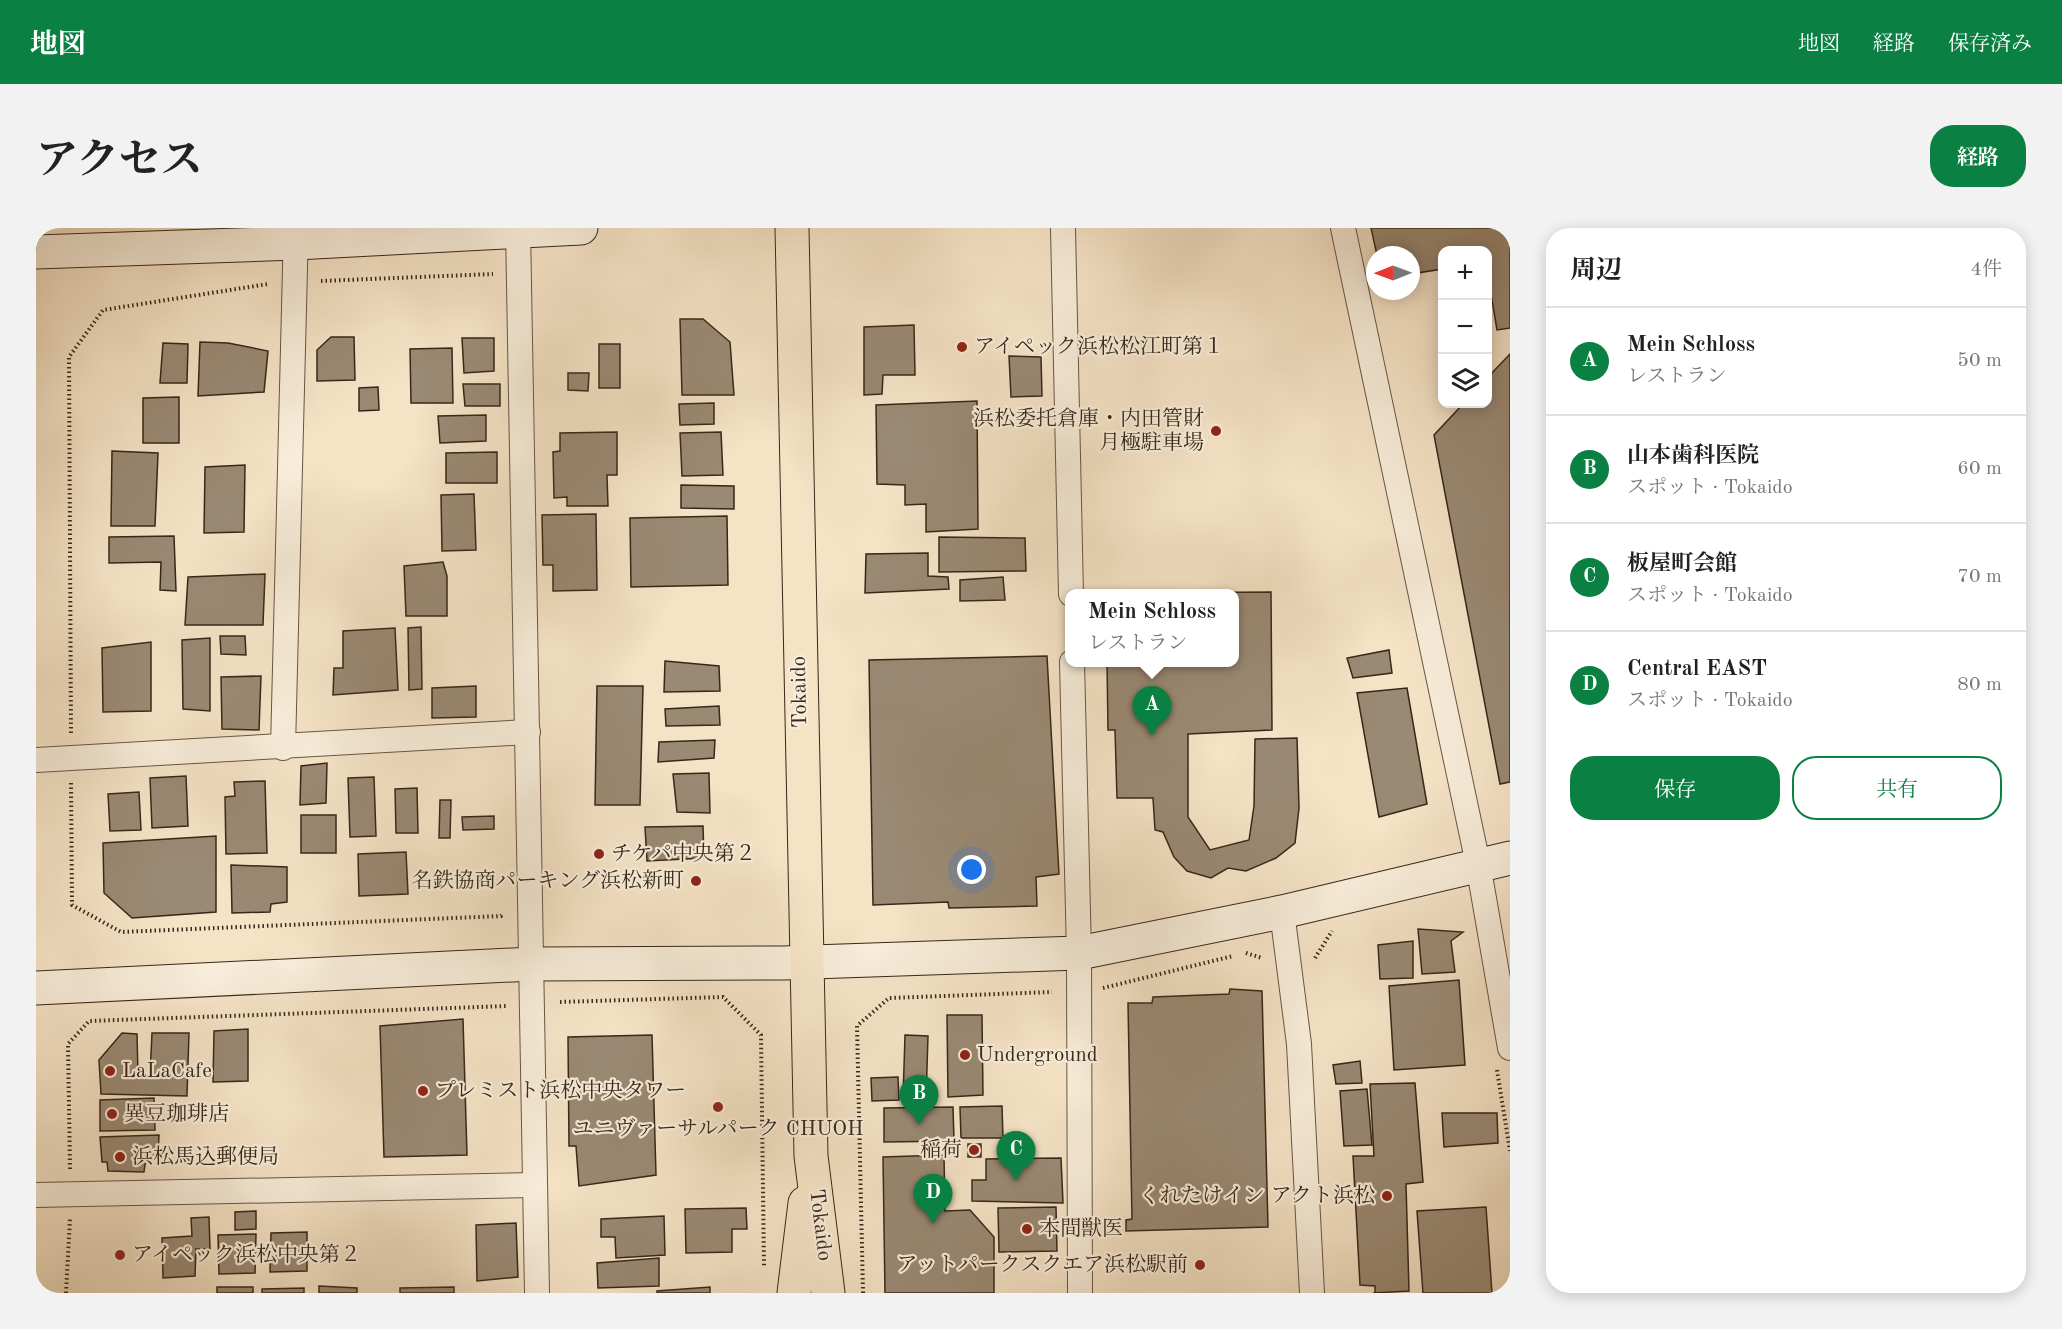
<!DOCTYPE html>
<html lang="ja">
<head>
<meta charset="utf-8">
<style>
  :root { --surface:#fff; --page:#f2f2f2; --text:#222; --muted:#767676; --line:#e0e0e0; --accent:#0b8043 }
  body { margin:0; font-family:"Old Standard TT","Noto Serif JP",serif; background:var(--page); color:var(--text) }
  .controls { position:absolute; right:18px; top:18px; display:grid; overflow:hidden; border-radius:12px; box-shadow:0 3px 15px #0003 }
  .controls button { width:54px; height:54px; display:grid; place-items:center; padding:0; border:0; border-bottom:2px solid var(--line); background:var(--surface); color:var(--text); font:30px sans-serif }
  .compass { position:absolute; left:1330px; top:18px; width:54px; height:54px; border-radius:50%; background:var(--surface); box-shadow:0 3px 15px #0003; rotate:269deg }
  .you { position:absolute; left:936px; top:642px; width:21px; height:21px; margin:-15px; border:4px solid #fff; border-radius:50%; background:#1a73e8; box-shadow:0 0 0 9px #1a73e833 }
  .badge { display:grid; place-items:center; width:39px; height:39px; border-radius:50%; background:var(--accent); color:#fff; font-size:20px; font-weight:700 }
  .pin { position:absolute; translate:-50% -50px; filter:drop-shadow(0 2px 3px #0008) }
  .pin::after { content:''; position:absolute; top:32px; width:21px; height:18px; background:inherit; clip-path:polygon(0 0,100% 0,50% 100%) }
  .popup { position:absolute; left:1029px; top:361px; width:174px; height:78px; box-sizing:border-box; display:grid; place-content:center; border-radius:12px; background:var(--surface); filter:drop-shadow(0 2px 4px #0005); font-size:20px; white-space:nowrap; color:var(--muted) }
  .popup b { font-size:22px; color:var(--text) }
  .popup::after { content:''; position:absolute; left:50%; top:100%; margin-left:-12px; border:12px solid transparent; border-top-color:var(--surface) }
  .list { margin:0; padding:0; list-style:none }
  h2 { display:flex; justify-content:space-between; align-items:center; height:78px; margin:0; padding:0 24px; font-size:26px }
  h2 small { font-size:20px; font-weight:400; color:var(--muted) }
  .list li { display:grid; grid-template-columns:39px 1fr auto; gap:18px; align-items:center; box-sizing:border-box; height:108px; padding:0 24px; border-top:2px solid var(--line) }
  .list b { display:block; font-size:22px; white-space:nowrap }
  .list p { margin:0; font-size:20px; white-space:nowrap; color:var(--muted) }
  .list em { font-size:20px; font-style:normal; color:var(--muted) }
  .actions { display:flex; gap:12px; padding:18px 24px }
  .actions a { flex:1; padding:14px 0; border:2px solid var(--accent); border-radius:24px; text-align:center; font-size:21px; color:var(--accent) }
  .actions .main { background:var(--accent); color:#fff }
  .icon { flex:none; width:33px; height:33px; fill:none; stroke:currentColor; stroke-width:2; stroke-linecap:round; stroke-linejoin:round }
  .map { position:relative; flex:none; width:1474px; height:1065px; overflow:hidden; border-radius:24px }
  header { display:flex; align-items:center; gap:36px; box-sizing:border-box; height:84px; padding:0 30px; background:var(--accent); color:#fff }
  header strong { font-size:28px }
  nav { display:flex; gap:33px; margin-inline-start:auto; font-size:21px }
  .intro { display:flex; align-items:center; justify-content:space-between; box-sizing:border-box; height:144px; padding:0 36px }
  h1 { margin:0; font-size:42px }
  .button { padding:15px 27px; border-radius:24px; background:var(--accent); color:#fff; font-size:21px; font-weight:700 }
  main { display:flex; gap:36px; padding:0 36px }
  aside { flex:1; background:var(--surface); border-radius:24px; box-shadow:0 3px 15px #0003 }
  .map>svg:first-child { display:block }
</style>
</head>
<body>
<header>
<strong>地図</strong>
<nav><a>地図</a><a>経路</a><a>保存済み</a></nav>
</header>
<div class="intro"><h1>アクセス</h1><a class="button">経路</a></div>
<main>
<div class="map">
<svg width="1474" height="1065" viewBox="0 0 1474 1065">
  <rect width="100%" height="100%" fill="#f5e3c6"/>
  <filter id="stains"><feTurbulence type="fractalNoise" baseFrequency=".00333" numOctaves="4"/><feColorMatrix values="0 0 0 0 .2 0 0 0 0 .09 0 0 0 0 .02 0 0 0 .5 -.17"/></filter>
  <radialGradient id="worn" r=".72"><stop offset=".6" stop-color="#630" stop-opacity="0"/><stop offset="1" stop-color="#630" stop-opacity=".3"/></radialGradient>
  <g fill="#9a8973" stroke="#38271a" stroke-width="1.5">
    <polygon points="1335,0 1474,0 1474,100 1461,102 1452,49 1452,22 1406,22 1406,41 1375,46 1375,27 1341,27"/>
    <polygon points="644,91 667,91 694,114 698,167 646,167"/>
    <polygon points="878,97 879,147 847,147 846,166 828,167 828,99"/>
    <polygon points="295,109 318,109 319,152 281,153 281,122"/>
    <polygon points="426,110 458,110 458,143 428,145"/>
    <polygon points="164,114 192,115 232,123 228,164 162,168"/>
    <polygon points="127,115 152,116 151,155 124,155"/>
    <rect x="563" y="116" width="21" height="44"/>
    <polygon points="416,120 417,175 375,175 374,121"/>
    <polygon points="1474,126 1474,554 1464,556 1398,207 1427,176 1452,176 1452,149"/>
    <polygon points="973,128 1005,129 1006,168 975,169"/>
    <polygon points="532,145 553,145 552,163 532,162"/>
    <polygon points="427,156 464,156 464,178 429,178"/>
    <polygon points="342,159 343,182 323,183 323,160"/>
    <polygon points="143,169 143,215 107,215 107,170"/>
    <polygon points="941,173 942,301 890,304 890,276 869,277 869,257 841,256 840,177"/>
    <polygon points="678,175 678,196 644,197 643,176"/>
    <polygon points="450,187 450,213 404,215 402,188"/>
    <polygon points="581,204 581,247 571,247 572,278 531,278 531,269 518,270 517,224 524,223 524,205"/>
    <polygon points="685,204 687,247 646,248 644,205"/>
    <polygon points="76,223 122,225 119,298 75,298"/>
    <polygon points="461,224 461,255 410,255 410,225"/>
    <polygon points="209,237 208,304 168,305 169,239"/>
    <polygon points="645,257 698,258 698,281 645,280"/>
    <polygon points="438,266 440,322 406,323 405,267"/>
    <polygon points="560,286 561,362 517,363 517,337 507,337 506,287"/>
    <polygon points="691,288 692,357 595,359 594,290"/>
    <polygon points="138,308 140,363 124,362 125,334 73,335 73,309"/>
    <polygon points="903,309 989,310 990,343 903,344"/>
    <polygon points="892,325 892,348 912,349 913,361 829,365 830,326"/>
    <polygon points="407,334 411,348 411,388 370,388 368,338"/>
    <polygon points="229,346 227,397 149,397 152,349"/>
    <polygon points="967,349 969,372 924,373 924,352"/>
    <polygon points="1235,364 1236,502 1152,506 1152,589 1174,622 1213,612 1218,578 1219,511 1261,510 1263,580 1259,615 1240,630 1210,643 1192,640 1175,650 1151,643 1138,629 1127,604 1119,602 1117,570 1081,570 1079,502 1072,502 1071,434 1198,434 1198,366 1090,365"/>
    <polygon points="385,399 386,461 373,462 372,400"/>
    <polygon points="359,400 362,462 297,467 298,440 307,440 307,403"/>
    <polygon points="184,408 209,408 210,427 185,426"/>
    <polygon points="174,410 174,483 147,481 146,412"/>
    <polygon points="115,414 115,483 67,484 66,420"/>
    <polygon points="1353,422 1356,445 1317,450 1311,430"/>
    <polygon points="1011,428 1023,646 1000,649 1001,678 913,680 912,674 837,677 833,432"/>
    <polygon points="629,433 683,438 684,463 628,464"/>
    <polygon points="225,448 223,502 186,501 185,449"/>
    <polygon points="440,458 440,489 396,490 396,460"/>
    <polygon points="561,458 607,458 604,577 559,577"/>
    <polygon points="1371,460 1391,576 1343,589 1321,465"/>
    <polygon points="683,478 684,497 630,498 629,481"/>
    <polygon points="679,512 678,530 622,534 623,514"/>
    <polygon points="291,535 290,575 264,577 265,538"/>
    <polygon points="673,545 674,585 641,584 637,546"/>
    <polygon points="150,548 152,598 116,600 114,550"/>
    <polygon points="338,549 340,608 314,609 312,550"/>
    <polygon points="229,553 231,625 190,626 189,569 199,568 198,554"/>
    <polygon points="381,560 382,605 360,605 359,561"/>
    <polygon points="103,564 105,602 74,603 72,566"/>
    <polygon points="404,572 415,572 414,610 403,610"/>
    <rect x="265" y="587" width="35" height="38"/>
    <polygon points="458,588 458,601 427,602 426,589"/>
    <polygon points="667,598 668,630 611,633 609,599"/>
    <polygon points="180,608 180,684 96,690 68,665 67,615"/>
    <polygon points="370,624 372,666 323,668 322,626"/>
    <polygon points="195,637 251,639 251,674 235,676 234,684 196,685"/>
    <polygon points="1382,701 1427,704 1415,713 1419,744 1386,746"/>
    <polygon points="1377,713 1377,750 1344,751 1342,717"/>
    <polygon points="1423,752 1429,837 1358,842 1353,758"/>
    <polygon points="1194,761 1226,763 1232,999 1090,1003 1090,992 1096,991 1092,775 1116,775 1117,769 1193,766"/>
    <polygon points="911,787 946,787 947,867 912,869"/>
    <polygon points="427,791 431,927 348,929 344,798"/>
    <polygon points="212,801 212,853 177,854 178,803"/>
    <polygon points="86,805 101,806 102,847 114,847 116,805 153,805 151,868 65,866 63,832"/>
    <polygon points="616,807 620,947 543,958 540,918 533,918 532,809"/>
    <polygon points="869,807 892,808 890,872 867,871"/>
    <polygon points="1324,833 1326,855 1300,856 1297,837"/>
    <polygon points="862,849 863,872 836,873 835,850"/>
    <polygon points="1379,855 1387,954 1370,956 1373,1063 1337,1065 1339,1065 1339,1058 1324,1057 1317,928 1338,928 1334,856"/>
    <polygon points="1331,861 1336,917 1308,918 1304,863"/>
    <polygon points="118,870 119,902 64,903 64,872"/>
    <polygon points="966,878 967,910 925,910 924,879"/>
    <polygon points="917,879 918,913 848,914 848,880"/>
    <polygon points="1406,885 1461,885 1462,915 1408,919"/>
    <polygon points="123,907 122,929 110,930 108,944 72,943 71,934 66,934 64,909"/>
    <rect x="932" y="916" width="13" height="13"/>
    <polygon points="908,927 909,983 934,982 958,1009 958,1065 849,1065 847,929"/>
    <polygon points="1025,930 1027,975 936,973 936,952 950,952 950,931"/>
    <polygon points="1020,979 1021,1023 963,1024 962,980"/>
    <polygon points="1450,979 1456,1065 1387,1065 1381,983"/>
    <polygon points="710,980 711,1001 696,1001 696,1024 650,1025 649,981"/>
    <polygon points="220,983 220,1001 199,1002 199,984"/>
    <polygon points="628,988 629,1027 580,1030 579,1009 565,1009 565,991"/>
    <polygon points="173,989 174,1021 160,1021 159,1048 127,1050 126,1010 156,1008 155,990"/>
    <polygon points="480,995 482,1049 441,1053 440,997"/>
    <polygon points="271,1004 271,1043 234,1044 235,1005"/>
    <polygon points="220,1006 219,1045 183,1046 182,1007"/>
    <polygon points="623,1030 623,1058 562,1060 561,1035"/>
    <polygon points="283,1058 321,1060 321,1065 283,1065"/>
    <rect x="181" y="1059" width="36" height="6"/>
    <polygon points="418,1059 418,1065 364,1065 364,1060"/>
    <polygon points="674,1059 674,1065 621,1065 621,1063"/>
    <polygon points="268,1060 268,1065 226,1065 226,1061"/>
  </g>
  <g fill="none" stroke-linecap="round" stroke-linejoin="round">
    <defs>
      <g id="street">
        <polyline points="482,0 501,1065"/>
        <polyline points="1027,0 1035,366"/>
        <polyline points="1307,0 1442,636 1474,820"/>
        <polyline points="1036,434 1043,725 1044,1065"/>
        <polyline points="247,520 260,0"/>
        <polyline points="0,532 492,504"/>
        <polyline points="1246,684 1263,816 1276,1065"/>
        <polyline points="0,967 499,957"/>
      </g>
      <g id="secondary">
        <polyline points="0,24 260,15 545,0"/>
        <polyline points="0,760 496,736 747,735 1043,725 1246,684 1474,630"/>
      </g>
      <g id="highway">
        <polyline points="756,0 775,928 792,1065"/>
        <polyline points="758,1065 769,975"/>
      </g>
    </defs>
    <use href="#street" stroke="#675645" stroke-width="26"/>
    <use href="#secondary" stroke="#38271a" stroke-width="35"/>
    <use href="#highway" stroke="#38271a" stroke-width="35"/>
    <g stroke="#38271a" stroke-width="4" stroke-dasharray="1.5 3" stroke-linecap="butt">
      <polyline points="285,53 457,46"/>
      <polyline points="35,505 33,129 67,82 232,56"/>
      <polyline points="35,555 36,677 85,704 465,688 468,685"/>
      <polyline points="1210,725 1226,730"/>
      <polyline points="1279,730 1296,703"/>
      <polyline points="1067,760 1197,728"/>
      <polyline points="524,774 687,769 725,807 728,1039"/>
      <polyline points="1461,842 1474,923"/>
      <polyline points="34,941 32,816 53,793 471,778"/>
      <polyline points="30,1065 34,991"/>
      <polyline points="827,1065 821,798 853,770 1016,764"/>
    </g>
    <use href="#street" stroke="#f8edda" stroke-width="24"/>
    <use href="#secondary" stroke="#f8edda" stroke-width="33"/>
    <use href="#highway" stroke="#f5e3c6" stroke-width="33"/>
  </g>
  <g fill="#8f2418" stroke="#f8edda" stroke-width="2">
    <circle cx="926" cy="119" r="6"/>
    <circle cx="1180" cy="203" r="6"/>
    <circle cx="563" cy="626" r="6"/>
    <circle cx="660" cy="653" r="6"/>
    <circle cx="929" cy="827" r="6"/>
    <circle cx="74" cy="843" r="6"/>
    <circle cx="387" cy="863" r="6"/>
    <circle cx="682" cy="879" r="6"/>
    <circle cx="76" cy="886" r="6"/>
    <circle cx="938" cy="922" r="6"/>
    <circle cx="84" cy="929" r="6"/>
    <circle cx="1351" cy="968" r="6"/>
    <circle cx="991" cy="1001" r="6"/>
    <circle cx="84" cy="1027" r="6"/>
    <circle cx="1164" cy="1037" r="6"/>
  </g>
  <g text-anchor="middle" dominant-baseline="central" stroke-width="4.5" stroke-linejoin="round" paint-order="stroke">
    <g font-size="21" fill="#38271a" stroke="#f8edda" text-anchor="start">
      <text x="938" y="119">アイペック浜松松江町第１</text>
      <text x="1168" y="191" text-anchor="end">浜松委托倉庫・内田管財<tspan x="1168" dy="24">月極駐車場</tspan></text>
      <text x="575" y="626">チケパ中央第２</text>
      <text x="648" y="653" text-anchor="end">名鉄協商パーキング浜松新町</text>
      <text x="941" y="827">Underground</text>
      <text x="86" y="843">LaLaCafe</text>
      <text x="399" y="863">プレミスト浜松中央タワー</text>
      <text x="88" y="886">異豆珈琲店</text>
      <text x="682" y="901" text-anchor="middle">ユニヴァーサルパーク CHUOH</text>
      <text x="926" y="922" text-anchor="end">稲荷</text>
      <text x="96" y="929">浜松馬込郵便局</text>
      <text x="1339" y="968" text-anchor="end">くれたけイン アクト浜松</text>
      <text x="1003" y="1001">本間獣医</text>
      <text x="96" y="1027">アイペック浜松中央第２</text>
      <text x="1152" y="1037" text-anchor="end">アットパークスクエア浜松駅前</text>
    </g>
    <g font-size="21" fill="#38271a" stroke="#f8edda">
      <text transform="translate(764 464) rotate(-91)">Tokaido</text>
      <text transform="translate(784 997) rotate(83)">Tokaido</text>
    </g>
  </g>
  <rect width="100%" height="100%" filter="url(#stains)"/>
  <rect width="100%" height="100%" fill="url(#worn)"/>
</svg>
<div class="controls">
<button>+</button>
<button>−</button>
<button><svg class="icon" aria-label="layers" viewBox="0 0 24 24"><path d="M12 4l9 5-9 5-9-5zM3 14l9 5 9-5"/></svg></button>
</div>
<svg class="compass" viewBox="-18 -18 36 36"><path d="M0-13l5 13h-10z" fill="#e53935"/><path d="M0 13l5-13h-10z" fill="#767676"/></svg>
<div class="you"></div>
<div class="pin badge" style="left:1116px;top:508px">A</div>
<div class="popup"><b>Mein Schloss</b>レストラン</div>
<div class="pin badge" style="left:883px;top:897px">B</div>
<div class="pin badge" style="left:980px;top:953px">C</div>
<div class="pin badge" style="left:897px;top:996px">D</div>
</div>
<aside>
<h2>周辺<small>4件</small></h2>
<ul class="list">
<li><span class="badge">A</span><div><b>Mein Schloss</b><p>レストラン</p></div><em>50 m</em></li>
<li><span class="badge">B</span><div><b>山本歯科医院</b><p>スポット · Tokaido</p></div><em>60 m</em></li>
<li><span class="badge">C</span><div><b>板屋町会館</b><p>スポット · Tokaido</p></div><em>70 m</em></li>
<li><span class="badge">D</span><div><b>Central EAST</b><p>スポット · Tokaido</p></div><em>80 m</em></li>
</ul>
<div class="actions"><a class="main">保存</a><a>共有</a></div>
</aside>
</main>
</body>
</html>
